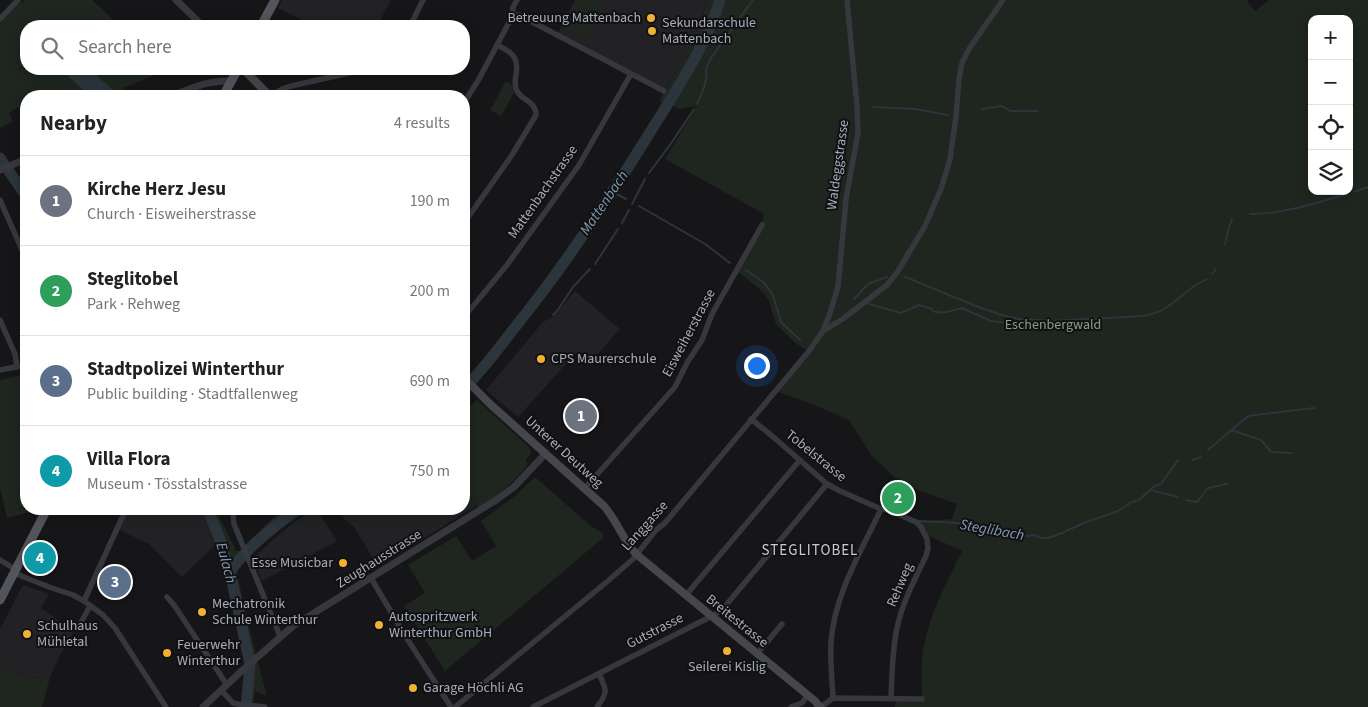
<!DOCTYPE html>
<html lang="en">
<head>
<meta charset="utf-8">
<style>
  :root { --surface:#fff; --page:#f6f6f6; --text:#222; --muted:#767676; --line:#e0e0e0; --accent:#db2777 }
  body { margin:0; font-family:"Source Sans 3",sans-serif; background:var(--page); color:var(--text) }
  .controls { position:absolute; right:15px; top:15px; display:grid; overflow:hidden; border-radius:10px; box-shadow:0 2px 12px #0003 }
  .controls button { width:45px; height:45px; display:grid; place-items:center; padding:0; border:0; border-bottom:1px solid var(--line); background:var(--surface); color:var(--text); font:25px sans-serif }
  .you { position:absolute; left:756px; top:365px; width:18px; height:18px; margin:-12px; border:4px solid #fff; border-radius:50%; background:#1a73e8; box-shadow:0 0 0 8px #1a73e833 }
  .badge { display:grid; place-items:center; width:32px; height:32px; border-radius:50%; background:var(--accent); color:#fff; font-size:16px; font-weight:700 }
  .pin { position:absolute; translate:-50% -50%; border:2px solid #fff; box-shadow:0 1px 5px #0006 }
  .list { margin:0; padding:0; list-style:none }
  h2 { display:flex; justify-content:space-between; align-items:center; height:65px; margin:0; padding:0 20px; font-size:21px }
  h2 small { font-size:16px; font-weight:400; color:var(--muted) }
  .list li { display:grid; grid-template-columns:32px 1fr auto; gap:15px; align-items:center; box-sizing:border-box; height:90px; padding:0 20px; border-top:1px solid var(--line) }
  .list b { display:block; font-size:19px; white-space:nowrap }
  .list p { margin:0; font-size:16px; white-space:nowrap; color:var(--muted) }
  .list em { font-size:16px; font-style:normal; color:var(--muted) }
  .icon { flex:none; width:28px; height:28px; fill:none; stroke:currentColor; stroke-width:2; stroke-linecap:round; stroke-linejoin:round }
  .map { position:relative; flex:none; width:1368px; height:707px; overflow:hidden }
  .search { position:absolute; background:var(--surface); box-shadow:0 2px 12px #0003; left:20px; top:20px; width:450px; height:55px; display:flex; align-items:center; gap:12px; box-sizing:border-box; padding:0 18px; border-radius:20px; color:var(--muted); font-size:19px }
  .panel { position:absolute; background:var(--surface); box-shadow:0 2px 12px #0003; left:20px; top:90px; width:450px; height:425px; border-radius:20px }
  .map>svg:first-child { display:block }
</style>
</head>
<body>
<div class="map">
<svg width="1368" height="707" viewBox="0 0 1368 707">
  <rect width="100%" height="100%" fill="#161618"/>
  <g fill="#222225">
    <polygon points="282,0 391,0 377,26 314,26 278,8"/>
    <polygon points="575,0 708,0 699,26 686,53 664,91 557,35"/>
    <polygon points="575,291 620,329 588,365 575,354 518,417 486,390 543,322 554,316"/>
    <polygon points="464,485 476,506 379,566 375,565 374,560 354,527 345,520 340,512 342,511 341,509 464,509"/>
    <polygon points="128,509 200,509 215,545 182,577 149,544 120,530"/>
    <polygon points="312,509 325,509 319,513 337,541 262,581 254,562 254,557 283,531"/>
    <polygon points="23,585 49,594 41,608 74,631 60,655 50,677 26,678 3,666 0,671 0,629"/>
  </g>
  <g fill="#1e261f" fill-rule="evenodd">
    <polygon points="25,0 92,0 120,26 26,26 26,69 166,69 167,70 124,88 118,96 84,96 79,92 69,96 26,96 26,115 23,116 18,107 9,113 13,122 0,128 0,23 18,4"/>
    <polygon points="577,0 597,0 603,3 585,38 563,27"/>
    <path d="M708,0h540v3l7,8 14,-11h99v707h-473l1,-9 26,1c0,-13 -1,-27 0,-39 4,-40 23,-74 40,-109l-37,-17 -9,-12 36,-3 5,-15 -45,-16 -18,-11 -22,-21 -23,-36 -42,-18 -32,-11 34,-40 -14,-8 -19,-19 -7,-23 -5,-8 -27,-22 25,-46 2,-11 -99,-55 32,-53 -17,3 -21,-8 27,-48 13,-27zM1312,19h37v172h-37z"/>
    <polygon points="506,81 512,85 514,93 501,116 490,110"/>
    <polygon points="26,374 26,509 39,509 38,510 7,518 1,491 0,491 0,380"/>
    <path d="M477,400l52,47 2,6 -5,8 2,3c-12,18 -32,32 -50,44l-14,-23v-73z"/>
    <polygon points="535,477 591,526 603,533 603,538 445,671 404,606 425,593 408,565 456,536 472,561 496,546 481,521 516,495"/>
    <polygon points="895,485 910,490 901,512 887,506"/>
    <polygon points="200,509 216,509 236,551 239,551 244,563 237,572 245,612 267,696 255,691 253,707 243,705 246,667 222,561"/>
    <polygon points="286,509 310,509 281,529 251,554 246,544 275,516"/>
    <polygon points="3,666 26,678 50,677 42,707 0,707 0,671"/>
  </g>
  <polygon fill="#2c353c" points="71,69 90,69 116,93 113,96 90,96 66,74"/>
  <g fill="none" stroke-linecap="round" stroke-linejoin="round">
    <g stroke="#2c353c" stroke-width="2">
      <polyline points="685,73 687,73"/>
      <path d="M697,104c5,-11 11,-22 9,-35l5,-11 42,-58"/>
      <polyline points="873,107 915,109 948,115"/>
      <polyline points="982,109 1002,106 1010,111 1038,111"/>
      <polyline points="649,173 672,142 694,109"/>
      <polyline points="613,192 626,199"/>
      <polyline points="1354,192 1368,187"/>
      <polyline points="632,204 645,179"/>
      <polyline points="639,206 705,244 730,263"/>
      <path d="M1250,214c32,0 63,-10 93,-19"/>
      <polyline points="622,223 629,210"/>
      <polyline points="1225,244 1229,227 1232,219"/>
      <polyline points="595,264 618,229"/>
      <polyline points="746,270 763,282 768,288 773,295 781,322 800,340"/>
      <polyline points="1212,274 1216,269"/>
      <path d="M905,277l76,31 21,7 17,4 33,2 91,-5c26,-5 30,-15 50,-29 4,-3 9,-5 14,-8"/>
      <polyline points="854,299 868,284 887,277"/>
      <path d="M869,304l32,9 18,-8 13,4 1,2c11,4 19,-1 30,-3"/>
      <polyline points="533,305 534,306"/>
      <polyline points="962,308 991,321 1051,328"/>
      <polyline points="553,315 557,311 573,287 590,269"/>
      <polyline points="1231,430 1261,440 1271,452 1292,453"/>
      <polyline points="1208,450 1248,416 1314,408"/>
      <polyline points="1193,460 1201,457"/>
      <polyline points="1150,490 1155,486 1161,484 1178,460"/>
      <polyline points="1186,500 1197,502 1208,488 1227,484"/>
      <path d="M919,521c19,1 39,1 58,5 14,2 23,10 38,8"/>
      <polyline points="1066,531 1084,523 1118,511 1132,502 1139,500 1150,490 1178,497"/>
      <polyline points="1022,535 1027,536 1034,535 1042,538 1048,538 1065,532"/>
    </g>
    <g stroke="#2c353c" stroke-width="11">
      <polyline points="0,158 26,196"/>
      <path d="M464,389c17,-18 33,-38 48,-58 51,-63 95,-129 137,-197 26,-42 56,-86 71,-134"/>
      <path d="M207,509c22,44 29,93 40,141l3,15 -4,42"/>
      <path d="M229,572c19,-25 43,-44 68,-63"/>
    </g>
    <g stroke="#37383d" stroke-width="5.5">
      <polyline points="513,15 519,15 664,91"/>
      <polyline points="0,19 18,0"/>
      <polyline points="410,26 423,0"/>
      <polyline points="271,96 282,89 291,86 367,69"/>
      <polyline points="464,103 479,79 513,15 513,7 517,0"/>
      <polyline points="0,200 26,259"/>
      <path d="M464,223l48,-68 24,-40c0,-14 -14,-14 -19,-24 -3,-5 -2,-11 -1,-16 3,-18 -4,-23 -19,-30"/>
      <polyline points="464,317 507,265 579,165 631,74"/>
      <polyline points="0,320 15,354 17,367"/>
      <polyline points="823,331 844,318 887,285 898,271 925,226 941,189 950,159 956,116 959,79 962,63 969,49 1003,0"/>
      <polyline points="0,370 26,365"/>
      <path d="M751,419l20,16 56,49 13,7 41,18 7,1 28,12 5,5 6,12 1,9 -2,8c-11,23 -24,47 -29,72 -5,23 -5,47 -6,70"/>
      <polyline points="585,488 675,387 687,363 702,340 712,314 762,225"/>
      <polyline points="233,509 233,515 234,524 280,636"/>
      <polyline points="0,560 15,569"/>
      <polyline points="14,573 49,587 73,595 84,601 103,615 115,628 166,707"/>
      <polyline points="371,578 404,634 451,707"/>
      <polyline points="686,595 800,460"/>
      <polyline points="167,597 174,605 227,685"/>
      <polyline points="84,601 126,509"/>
      <polyline points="78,628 90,606"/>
      <polyline points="757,654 782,624"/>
      <polyline points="221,690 233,703 238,704 265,707"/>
      <path d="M833,698c-1,-19 -3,-37 -2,-55 3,-48 30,-91 50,-134"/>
      <polyline points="455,707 609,580 633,559 656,530 665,523 809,351 823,331 830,313 838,287 846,199 858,133 857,106 847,0"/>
      <polyline points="533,707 712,616 722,610 827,484"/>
      <path d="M597,707c11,-14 10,-17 2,-33"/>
      <polyline points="791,707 802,703 808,695"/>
      <polyline points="821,707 833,698 922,699"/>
    </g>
    <g stroke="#37383d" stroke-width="7">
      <polyline points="176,0 203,26"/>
      <path d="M172,96c19,-8 37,-16 59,-15"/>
      <polyline points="0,170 26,159"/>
      <polyline points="203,707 246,667 293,626 496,500 514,487 546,453"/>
    </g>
    <g stroke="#45474d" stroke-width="8">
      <polyline points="243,69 270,96"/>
      <path d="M464,378l26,26 114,102c13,15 19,34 32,48l179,147 5,6"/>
    </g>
    <g stroke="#53555c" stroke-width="9">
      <polyline points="261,26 275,0"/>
      <polyline points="223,96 238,69"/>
      <polyline points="0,600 47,509"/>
    </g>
  </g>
  <g fill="#f2b134" stroke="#111113" stroke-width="2">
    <circle cx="651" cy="18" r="5"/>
    <circle cx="652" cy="31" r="5"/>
    <circle cx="541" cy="359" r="5"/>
    <circle cx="343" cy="563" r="5"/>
    <circle cx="202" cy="612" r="5"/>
    <circle cx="379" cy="625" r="5"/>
    <circle cx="27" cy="634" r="5"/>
    <circle cx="727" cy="651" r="5"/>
    <circle cx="167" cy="653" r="5"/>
    <circle cx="413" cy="688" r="5"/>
  </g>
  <g text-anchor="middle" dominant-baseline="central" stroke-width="4" stroke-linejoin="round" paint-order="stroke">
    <g font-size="14" fill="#a8adb8" stroke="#111113" text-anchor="start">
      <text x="641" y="18" text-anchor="end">Betreuung Mattenbach</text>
      <text x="662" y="23">Sekundarschule<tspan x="662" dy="16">Mattenbach</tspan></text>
      <text x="551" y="359">CPS Maurerschule</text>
      <text x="333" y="563" text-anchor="end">Esse Musicbar</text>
      <text x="212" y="604">Mechatronik<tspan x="212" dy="16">Schule Winterthur</tspan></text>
      <text x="389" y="617">Autospritzwerk<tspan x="389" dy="16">Winterthur GmbH</tspan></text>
      <text x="37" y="626">Schulhaus<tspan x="37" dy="16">Mühletal</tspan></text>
      <text x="177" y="645">Feuerwehr<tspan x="177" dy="16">Winterthur</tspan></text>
      <text x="727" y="667" text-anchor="middle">Seilerei Kislig</text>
      <text x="423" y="688">Garage Höchli AG</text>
    </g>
    <g font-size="14" fill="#a8adb8" stroke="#111113">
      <text transform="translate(838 165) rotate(-82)">Waldeggstrasse</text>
      <text transform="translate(543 192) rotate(-55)">Mattenbachstrasse</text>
      <text transform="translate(689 333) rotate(-62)">Eisweiherstrasse</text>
      <text transform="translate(564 452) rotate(42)">Unterer Deutweg</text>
      <text transform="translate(816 456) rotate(39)">Tobelstrasse</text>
      <text transform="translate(645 526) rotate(-48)">Langgasse</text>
      <text transform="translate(379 559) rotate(-32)">Zeughausstrasse</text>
      <text transform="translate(900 585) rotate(-67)">Rehweg</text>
      <text transform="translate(737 621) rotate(39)">Breitestrasse</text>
      <text transform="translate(655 631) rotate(-27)">Gutstrasse</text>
    </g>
    <g font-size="14" fill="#7fa381" stroke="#111113">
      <text x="1053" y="325">Eschenbergwald</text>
    </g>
    <g font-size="15" font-style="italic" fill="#7f9bb3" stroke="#111113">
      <text transform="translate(604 203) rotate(-56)">Mattenbach</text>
      <text transform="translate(992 530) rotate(10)">Steglibach</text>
      <text transform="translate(226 563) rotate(75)">Eulach</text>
    </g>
    <g font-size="15" letter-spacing="1" fill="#c9ccd4" stroke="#111113">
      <text x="810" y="550">STEGLITOBEL</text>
    </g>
  </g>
</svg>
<div class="controls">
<button>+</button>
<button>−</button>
<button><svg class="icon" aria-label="locate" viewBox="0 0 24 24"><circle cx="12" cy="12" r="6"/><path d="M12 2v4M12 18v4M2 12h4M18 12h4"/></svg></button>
<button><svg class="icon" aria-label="layers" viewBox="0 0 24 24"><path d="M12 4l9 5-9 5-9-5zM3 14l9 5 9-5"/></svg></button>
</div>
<div class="you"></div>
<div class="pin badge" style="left:581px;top:416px;background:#6b7280">1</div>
<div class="pin badge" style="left:898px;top:498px;background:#2e9e5b">2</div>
<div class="pin badge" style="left:115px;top:582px;background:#5c6f8a">3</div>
<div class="pin badge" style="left:40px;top:558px;background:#0f9aa8">4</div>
<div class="search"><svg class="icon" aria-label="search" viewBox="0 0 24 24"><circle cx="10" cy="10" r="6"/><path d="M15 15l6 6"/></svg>Search here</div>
<section class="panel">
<h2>Nearby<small>4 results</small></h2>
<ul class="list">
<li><span class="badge" style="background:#6b7280">1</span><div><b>Kirche Herz Jesu</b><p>Church · Eisweiherstrasse</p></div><em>190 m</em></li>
<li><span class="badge" style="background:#2e9e5b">2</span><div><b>Steglitobel</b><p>Park · Rehweg</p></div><em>200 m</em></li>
<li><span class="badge" style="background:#5c6f8a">3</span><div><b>Stadtpolizei Winterthur</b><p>Public building · Stadtfallenweg</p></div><em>690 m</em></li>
<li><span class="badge" style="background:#0f9aa8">4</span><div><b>Villa Flora</b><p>Museum · Tösstalstrasse</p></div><em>750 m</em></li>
</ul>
</section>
</div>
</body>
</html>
